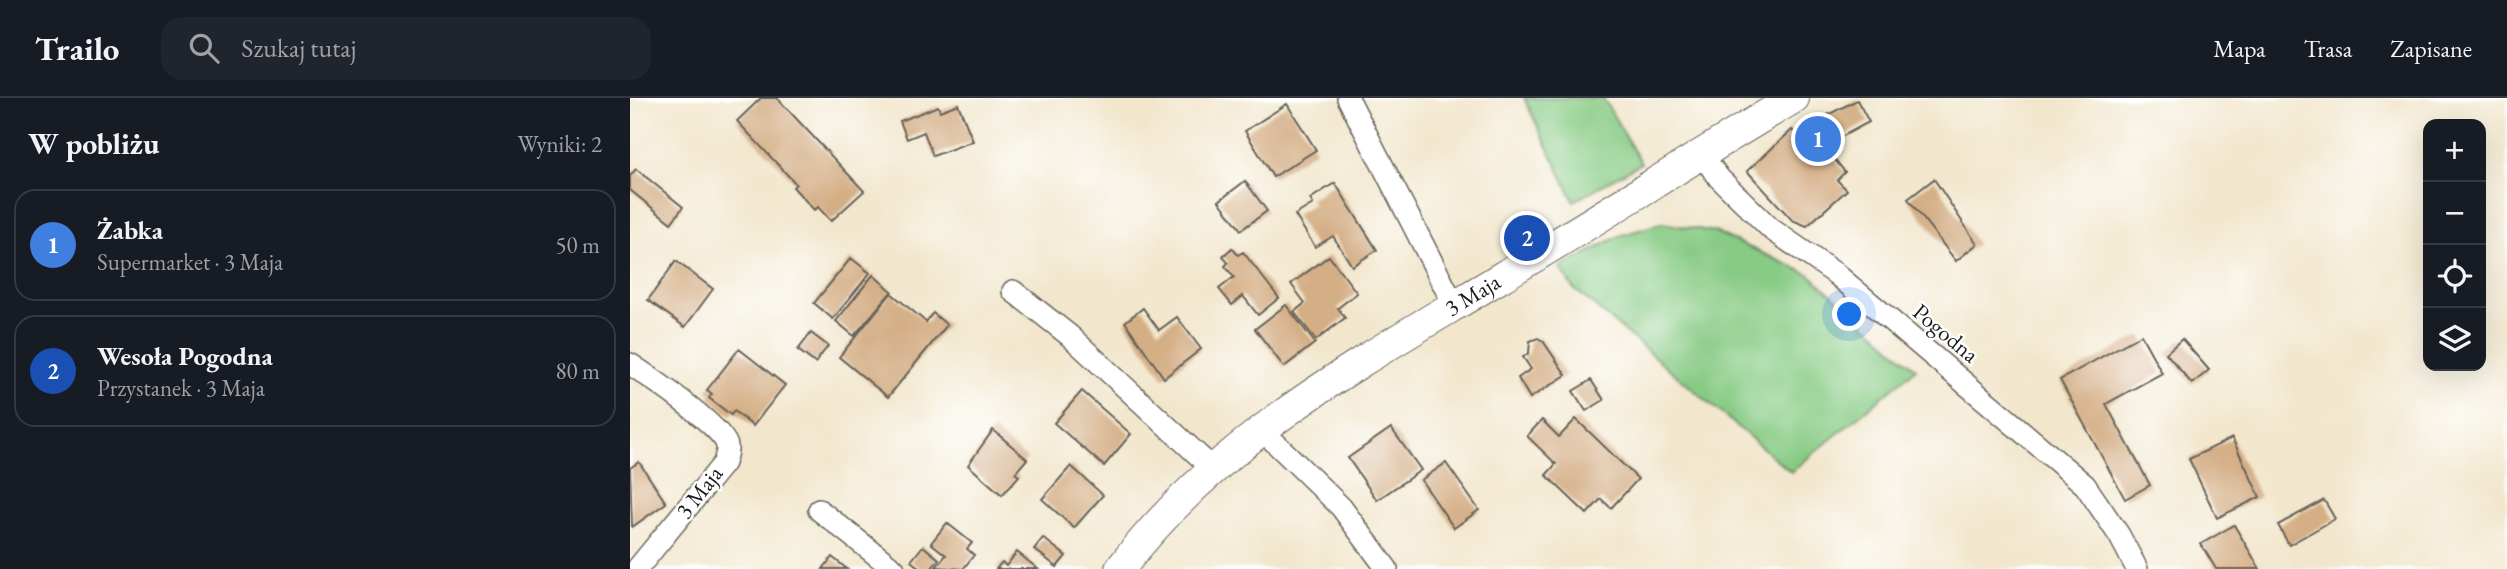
<!DOCTYPE html>
<html lang="pl">
<head>
<meta charset="utf-8">
<style>
  :root { --surface:#171b24; --page:#20242c; --text:#f1f3f6; --muted:#9ea1a6; --line:#363941; --accent:#c8321e }
  body { margin:0; font-family:"EB Garamond",serif; background:var(--page); color:var(--text) }
  .controls { position:absolute; right:21px; top:21px; display:grid; overflow:hidden; border-radius:14px; box-shadow:0 7px 28px #0002 }
  .controls button { width:63px; height:63px; display:grid; place-items:center; padding:0; border:0; border-bottom:2px solid var(--line); background:var(--surface); color:var(--text); font:35px sans-serif }
  .you { position:absolute; left:1220px; top:217px; width:24px; height:24px; margin:-18px; border:5px solid #fff; border-radius:50%; background:#1a73e8; box-shadow:0 0 0 10px #1a73e833 }
  .badge { display:grid; place-items:center; width:46px; height:46px; border-radius:50%; background:var(--accent); color:#fff; font-size:23px; font-weight:700 }
  .pin { position:absolute; translate:-50% -50%; border:4px solid #fff; box-shadow:0 2px 7px #0006 }
  .list { margin:0; padding:0; list-style:none }
  h2 { display:flex; justify-content:space-between; align-items:center; height:91px; margin:0; padding:0 28px; font-size:30px }
  h2 small { font-size:23px; font-weight:400; color:var(--muted) }
  .list li { display:grid; grid-template-columns:46px 1fr auto; gap:21px; align-items:center; box-sizing:border-box; height:112px; margin:0 14px 14px; padding:0 14px; border:2px solid var(--line); border-radius:21px }
  .list b { display:block; font-size:26px; white-space:nowrap }
  .list p { margin:0; font-size:23px; white-space:nowrap; color:var(--muted) }
  .list em { font-size:23px; font-style:normal; color:var(--muted) }
  .icon { flex:none; width:38px; height:38px; fill:none; stroke:currentColor; stroke-width:2; stroke-linecap:round; stroke-linejoin:round }
  .map { position:relative; flex:none; width:1877px; height:471px; overflow:hidden }
  header { display:flex; align-items:center; gap:42px; box-sizing:border-box; height:98px; padding:0 35px; background:var(--surface); border-bottom:2px solid var(--line) }
  header strong { font-size:33px }
  nav { display:flex; gap:38px; margin-inline-start:auto; font-size:24px }
  .search { width:490px; height:63px; background:var(--page); display:flex; align-items:center; gap:18px; box-sizing:border-box; padding:0 24px; border-radius:21px; color:var(--muted); font-size:26px }
  main { display:flex }
  aside { flex:1; background:var(--surface) }
  .map>svg:first-child { display:block }
</style>
</head>
<body>
<header>
<strong>Trailo</strong>
<div class="search"><svg class="icon" aria-label="search" viewBox="0 0 24 24"><circle cx="10" cy="10" r="6"/><path d="M15 15l6 6"/></svg>Szukaj tutaj</div>
<nav><a>Mapa</a><a>Trasa</a><a>Zapisane</a></nav>
</header>
<main>
<aside>
<h2>W pobliżu<small>Wyniki: 2</small></h2>
<ul class="list">
<li><span class="badge" style="background:#3f7fe0">1</span><div><b>Żabka</b><p>Supermarket · 3 Maja</p></div><em>50 m</em></li>
<li><span class="badge" style="background:#1a4fb4">2</span><div><b>Wesoła Pogodna</b><p>Przystanek · 3 Maja</p></div><em>80 m</em></li>
</ul>
</aside>
<div class="map">
<svg width="1877" height="471" viewBox="0 0 1877 471">
  <rect width="100%" height="100%" fill="#fff"/>
  <filter id="ink" filterUnits="userSpaceOnUse"><feTurbulence type="fractalNoise" baseFrequency=".0143" numOctaves="2"/><feDisplacementMap in="SourceGraphic" scale="14" xChannelSelector="R" yChannelSelector="G"/><feConvolveMatrix kernelMatrix="1 2 1 2 8 2 1 2 1" color-interpolation-filters="sRGB"/></filter>
  <filter id="wash" filterUnits="userSpaceOnUse"><feTurbulence type="fractalNoise" baseFrequency=".00686" numOctaves="4" result="noise"/><feDisplacementMap in="SourceGraphic" scale="28" xChannelSelector="R" yChannelSelector="G"/><feGaussianBlur stdDeviation="1.57" result="paint"/><feColorMatrix in="noise" values="0 0 0 0 0 0 0 0 0 0 0 0 0 0 0 0 0 1.4 0 .05"/><feComposite in="paint" operator="in"/></filter>
  <g filter="url(#wash)">
    <rect width="100%" height="100%" fill="#f2e7cd"/>
    <g fill="#87cb84" stroke="#527450" stroke-width="2">
      <polygon points="894,0 973,0 1011,65 944,103"/>
      <polygon points="1032,125 1085,134 1179,176 1286,271 1161,374 943,190 930,170 989,138"/>
    </g>
    <g id="blocks">
      <g fill="#d4ae85">
        <polygon points="131,0 147,0 234,93 201,123 188,109 184,112 163,89 166,86 107,23"/>
        <polygon points="1227,2 1239,24 1194,48 1215,74 1207,82 1217,92 1177,128 1162,122 1117,73 1162,32 1164,34"/>
        <polygon points="328,6 343,43 303,58 294,34 277,41 270,23 308,8 310,13"/>
        <polygon points="657,6 686,52 643,79 615,33"/>
        <polygon points="6,71 53,109 41,125 0,92 0,78"/>
        <polygon points="1304,81 1347,146 1326,163 1278,101"/>
        <polygon points="615,83 637,113 611,132 589,103"/>
        <polygon points="705,85 747,152 722,168 703,138 685,149 665,117 683,106 680,101"/>
        <polygon points="602,150 608,157 613,154 649,200 628,217 613,198 602,207 589,191 604,179 595,168 598,165 593,158"/>
        <polygon points="699,158 727,195 708,210 715,220 686,242 664,214 675,205 661,186"/>
        <polygon points="221,160 240,175 203,221 184,205"/>
        <polygon points="46,163 83,191 55,229 18,202"/>
        <polygon points="243,177 262,193 224,238 206,223"/>
        <polygon points="261,195 296,224 303,215 317,227 258,299 209,259"/>
        <polygon points="656,207 685,245 654,269 625,231"/>
        <polygon points="513,210 529,232 547,219 571,251 534,280 495,224"/>
        <polygon points="181,235 198,248 185,265 168,252"/>
        <polygon points="1511,237 1532,275 1476,306 1520,387 1495,401 1430,282"/>
        <polygon points="908,240 913,243 936,277 900,300 888,280 901,271 893,259 899,255 900,243"/>
        <polygon points="1552,241 1579,272 1562,286 1536,255"/>
        <polygon points="109,251 155,287 123,328 104,313 101,317 79,300 82,296 77,292"/>
        <polygon points="961,282 974,302 956,313 943,293"/>
        <polygon points="452,293 501,336 474,368 424,325"/>
        <polygon points="946,321 1008,381 981,410 971,401 957,416 916,377 926,366 897,338 912,322 929,339"/>
        <polygon points="761,330 791,372 747,402 718,360"/>
        <polygon points="363,332 397,361 385,375 389,378 372,397 338,367"/>
        <polygon points="1602,340 1630,399 1587,420 1559,361"/>
        <polygon points="9,364 36,405 2,429 0,370"/>
        <polygon points="816,365 849,412 824,430 791,382"/>
        <polygon points="441,368 473,397 444,430 412,401"/>
        <polygon points="1694,402 1705,421 1659,447 1648,427"/>
        <polygon points="317,425 342,445 337,451 344,457 333,471 306,469 316,457 301,445"/>
        <polygon points="1604,427 1630,471 1586,471 1571,446"/>
        <polygon points="413,440 436,458 427,469 404,451"/>
        <polygon points="293,448 309,461 301,471 291,471 281,463"/>
        <polygon points="387,454 408,471 366,471 372,464 376,468"/>
        <polygon points="202,459 217,471 193,471"/>
      </g>
    </g>
  </g>
  <g filter="url(#ink)">
    <use href="#blocks" fill-opacity="0" stroke="#67635a" stroke-width="2"/>
    <g fill="none" stroke-linecap="round" stroke-linejoin="round">
      <defs>
        <g id="street">
          <polyline points="718,0 824,207"/>
          <polyline points="1072,57 1089,80 1141,131 1206,176 1455,387 1489,437 1507,471"/>
          <polyline points="383,193 440,238 582,370"/>
          <path d="M0,266c18,12 94,63 97,82 1,5 -2,12 -3,17l-87,106"/>
          <polyline points="631,331 711,409 757,471"/>
          <polyline points="189,412 264,471"/>
        </g>
        <g id="secondary">
          <path id="s1" d="M490,471c101,-133 240,-206 380,-291 98,-59 195,-121 294,-180"/>
        </g>
      </defs>
      <use href="#street" stroke="#67635a" stroke-width="24"/>
      <use href="#secondary" stroke="#67635a" stroke-width="32"/>
      <use href="#street" stroke="#fff" stroke-width="21"/>
      <use href="#secondary" stroke="#fff" stroke-width="30"/>
    </g>
  </g>
  <g text-anchor="middle" dominant-baseline="central" stroke-width="5" stroke-linejoin="round" paint-order="stroke">
    <g font-size="23" fill="#1c1c1c" stroke="#fff">
      <text stroke="none"><textPath href="#s1" startOffset="450">3 Maja</textPath></text>
      <text transform="translate(1316 235) rotate(40)">Pogodna</text>
      <text transform="translate(69 394) rotate(-52)">3 Maja</text>
    </g>
  </g>
</svg>
<div class="controls">
<button>+</button>
<button>−</button>
<button><svg class="icon" aria-label="locate" viewBox="0 0 24 24"><circle cx="12" cy="12" r="6"/><path d="M12 2v4M12 18v4M2 12h4M18 12h4"/></svg></button>
<button><svg class="icon" aria-label="layers" viewBox="0 0 24 24"><path d="M12 4l9 5-9 5-9-5zM3 14l9 5 9-5"/></svg></button>
</div>
<div class="you"></div>
<div class="pin badge" style="left:1188px;top:41px;background:#3f7fe0">1</div>
<div class="pin badge" style="left:897px;top:140px;background:#1a4fb4">2</div>
</div>
</main>
</body>
</html>
